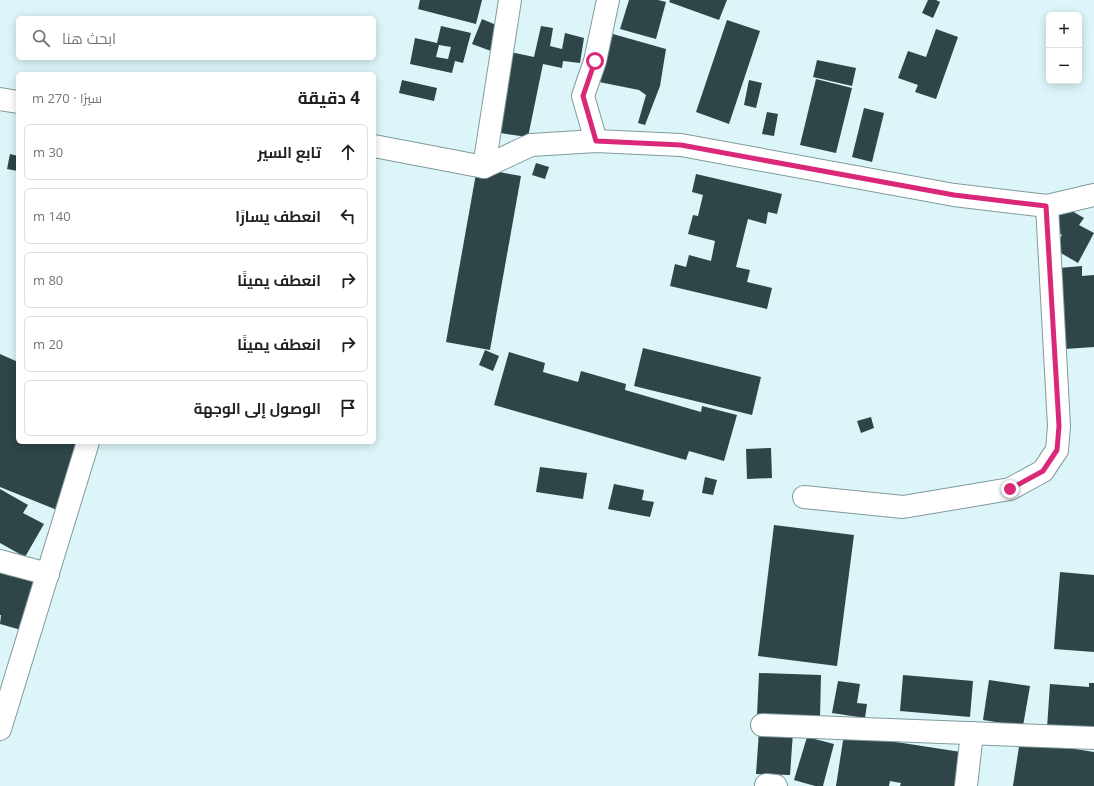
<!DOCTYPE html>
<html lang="ar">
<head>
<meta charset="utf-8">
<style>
  :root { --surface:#fff; --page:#f6f6f6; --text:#202124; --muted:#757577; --line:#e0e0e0 }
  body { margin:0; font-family:"Open Sans",Cairo,sans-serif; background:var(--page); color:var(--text); direction:rtl }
  .controls { position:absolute; right:12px; top:12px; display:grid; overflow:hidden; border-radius:6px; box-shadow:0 2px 10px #0003 }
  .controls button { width:36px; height:36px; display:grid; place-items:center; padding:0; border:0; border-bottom:1px solid var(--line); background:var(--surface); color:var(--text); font:20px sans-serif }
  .stop { position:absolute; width:12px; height:12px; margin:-9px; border:3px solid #db2777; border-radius:50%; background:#fff }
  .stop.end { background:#db2777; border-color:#fff; box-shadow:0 1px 4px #0008 }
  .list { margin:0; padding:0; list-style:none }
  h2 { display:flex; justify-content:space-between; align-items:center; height:52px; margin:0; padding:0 16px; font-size:17px }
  h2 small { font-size:13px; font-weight:400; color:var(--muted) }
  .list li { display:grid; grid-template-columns:26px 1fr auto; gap:12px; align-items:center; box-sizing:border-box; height:56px; margin:0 8px 8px; padding:0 8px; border:1px solid var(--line); border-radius:6px }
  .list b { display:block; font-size:15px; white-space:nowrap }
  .list em { font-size:13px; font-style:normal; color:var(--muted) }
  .icon { flex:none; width:22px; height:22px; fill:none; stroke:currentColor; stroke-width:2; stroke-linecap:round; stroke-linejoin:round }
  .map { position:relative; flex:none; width:1094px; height:786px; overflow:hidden; direction:ltr }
  .search { position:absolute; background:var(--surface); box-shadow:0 2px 10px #0003; left:16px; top:16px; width:360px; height:44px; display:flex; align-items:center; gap:10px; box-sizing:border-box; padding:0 14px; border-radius:6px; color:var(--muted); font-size:15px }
  .panel { position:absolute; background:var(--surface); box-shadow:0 2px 10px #0003; left:16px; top:72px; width:360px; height:372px; border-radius:6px; direction:rtl }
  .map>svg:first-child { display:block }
</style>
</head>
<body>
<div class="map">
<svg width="1094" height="786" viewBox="0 0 1094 786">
  <rect width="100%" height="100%" fill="#dbf5f9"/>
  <g fill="#2f4548" fill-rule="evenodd">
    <polygon points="420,0 482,0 476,24 418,9"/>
    <polygon points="629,0 658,0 666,2 656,39 620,29"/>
    <polygon points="670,0 727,0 719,20 669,2"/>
    <polygon points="928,0 936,0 940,2 933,18 922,13"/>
    <polygon points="482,19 501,27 491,51 472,44"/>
    <polygon points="727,20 760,31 729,124 696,112"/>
    <path d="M441,26l30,7 -8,30 -8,-2 -3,12 -42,-9 5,-26 22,5zM439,45l12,2 -3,12 -12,-2z"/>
    <polygon points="541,26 553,28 550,46 562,49 565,33 584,38 580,63 563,61 562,68 543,64 528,137 493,132 505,51 534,57"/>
    <polygon points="936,29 958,37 936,99 915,92 918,85 898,78 908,51 926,57"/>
    <polygon points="613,34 666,49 660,86 645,125 638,123 646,95 639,90 599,82"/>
    <polygon points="817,60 856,68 852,86 813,77"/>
    <polygon points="816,79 852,88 836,153 800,145"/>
    <polygon points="402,80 437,88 434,101 399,93"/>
    <polygon points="749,80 762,83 756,108 744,105"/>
    <polygon points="864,108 884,113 872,162 852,157"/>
    <polygon points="767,112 778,114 774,136 762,134"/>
    <polygon points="10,154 18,156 18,171 7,169"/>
    <polygon points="536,163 549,167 545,179 532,175"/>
    <polygon points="477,168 521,176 490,350 446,342"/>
    <polygon points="696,174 782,194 777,214 768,212 766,224 748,219 736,267 750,270 747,282 772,288 767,309 670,286 675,264 686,267 689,255 711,261 715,241 688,234 693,215 698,216 703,195 692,192"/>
    <polygon points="1060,204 1084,218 1079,225 1094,233 1078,263 1054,249 1062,235 1047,226"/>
    <polygon points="1082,266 1082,276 1094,275 1094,347 1065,349 1059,268"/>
    <polygon points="643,348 761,377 752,415 634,386"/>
    <polygon points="485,350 499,356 493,371 479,365"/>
    <polygon points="509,352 545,363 543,372 578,382 581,371 626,384 625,390 701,412 702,406 737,415 724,461 689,451 686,460 494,405"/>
    <polygon points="0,354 18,362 18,442 84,442 57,510 0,487"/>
    <polygon points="871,417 874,428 861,433 857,421"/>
    <polygon points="771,448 772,478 747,479 746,449"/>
    <polygon points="540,467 587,473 583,499 536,492"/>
    <polygon points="705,477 717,480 713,495 702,493"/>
    <polygon points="614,484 644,490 642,500 654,502 650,517 608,509"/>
    <polygon points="0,489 28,505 23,513 44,524 25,557 0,543"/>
    <polygon points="774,525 854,535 837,666 758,656"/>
    <polygon points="0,570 36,575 21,630 0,624 1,615 0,615"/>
    <polygon points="1060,572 1094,575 1094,652 1054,649"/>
    <polygon points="759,673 821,675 820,717 757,715"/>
    <polygon points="903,675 973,681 970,717 900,711"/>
    <polygon points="989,680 1030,686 1023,726 983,720"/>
    <polygon points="838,681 860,684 857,703 867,704 865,718 832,713"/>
    <polygon points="1089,683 1094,683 1094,731 1047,728 1050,684 1089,687"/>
    <polygon points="759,731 793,732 790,775 756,774"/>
    <polygon points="844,734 961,752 955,786 900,786 901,783 890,781 889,786 836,786"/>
    <polygon points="807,737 834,744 823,786 815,786 794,780"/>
    <polygon points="1020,740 1094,752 1094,786 1013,786"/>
  </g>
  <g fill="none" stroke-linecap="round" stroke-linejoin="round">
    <defs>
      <g id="minor">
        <polyline points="0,99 18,102"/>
        <polyline points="596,141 583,96 595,61 608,0"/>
        <polyline points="374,146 484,167 531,145 596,141 681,145 954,195 1047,206 1094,195"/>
        <polyline points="484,167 510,0"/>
        <polyline points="804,497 903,507 1010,489 1043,471 1057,450 1059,426 1047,206"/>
        <polyline points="0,561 48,574"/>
        <polyline points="762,725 1094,738"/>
        <polyline points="0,729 88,442"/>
        <polyline points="766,785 776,786"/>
        <polyline points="966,786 972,733"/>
      </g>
    </defs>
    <use href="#minor" stroke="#819a9d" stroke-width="24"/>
    <use href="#minor" stroke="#fff" stroke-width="22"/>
  </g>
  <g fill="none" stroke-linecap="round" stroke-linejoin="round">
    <polyline stroke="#db2777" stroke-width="5" points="595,61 583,96 596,141 681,145 954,195 1046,206 1059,426 1057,450 1043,471 1010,489"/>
  </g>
</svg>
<div class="controls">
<button>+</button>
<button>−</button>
</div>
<div class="stop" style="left:595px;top:61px"></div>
<div class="stop end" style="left:1010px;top:489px"></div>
<div class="search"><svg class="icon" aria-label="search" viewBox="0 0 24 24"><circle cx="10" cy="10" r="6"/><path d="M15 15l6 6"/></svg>ابحث هنا</div>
<section class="panel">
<h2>4 دقيقة<small>سيرًا · 270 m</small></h2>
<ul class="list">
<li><svg class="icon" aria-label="ahead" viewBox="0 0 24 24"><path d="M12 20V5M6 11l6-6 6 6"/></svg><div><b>تابع السير</b></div><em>30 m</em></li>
<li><svg class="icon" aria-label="left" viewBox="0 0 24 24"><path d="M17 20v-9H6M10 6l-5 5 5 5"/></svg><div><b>انعطف يسارًا</b></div><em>140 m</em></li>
<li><svg class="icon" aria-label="right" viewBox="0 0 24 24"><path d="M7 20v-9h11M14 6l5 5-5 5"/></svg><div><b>انعطف يمينًا</b></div><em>80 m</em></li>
<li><svg class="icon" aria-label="right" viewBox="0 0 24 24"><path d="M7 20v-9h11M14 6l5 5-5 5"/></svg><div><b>انعطف يمينًا</b></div><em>20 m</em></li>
<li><svg class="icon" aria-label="arrive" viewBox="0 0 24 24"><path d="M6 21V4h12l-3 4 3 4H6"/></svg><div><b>الوصول إلى الوجهة</b></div></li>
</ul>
</section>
</div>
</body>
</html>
